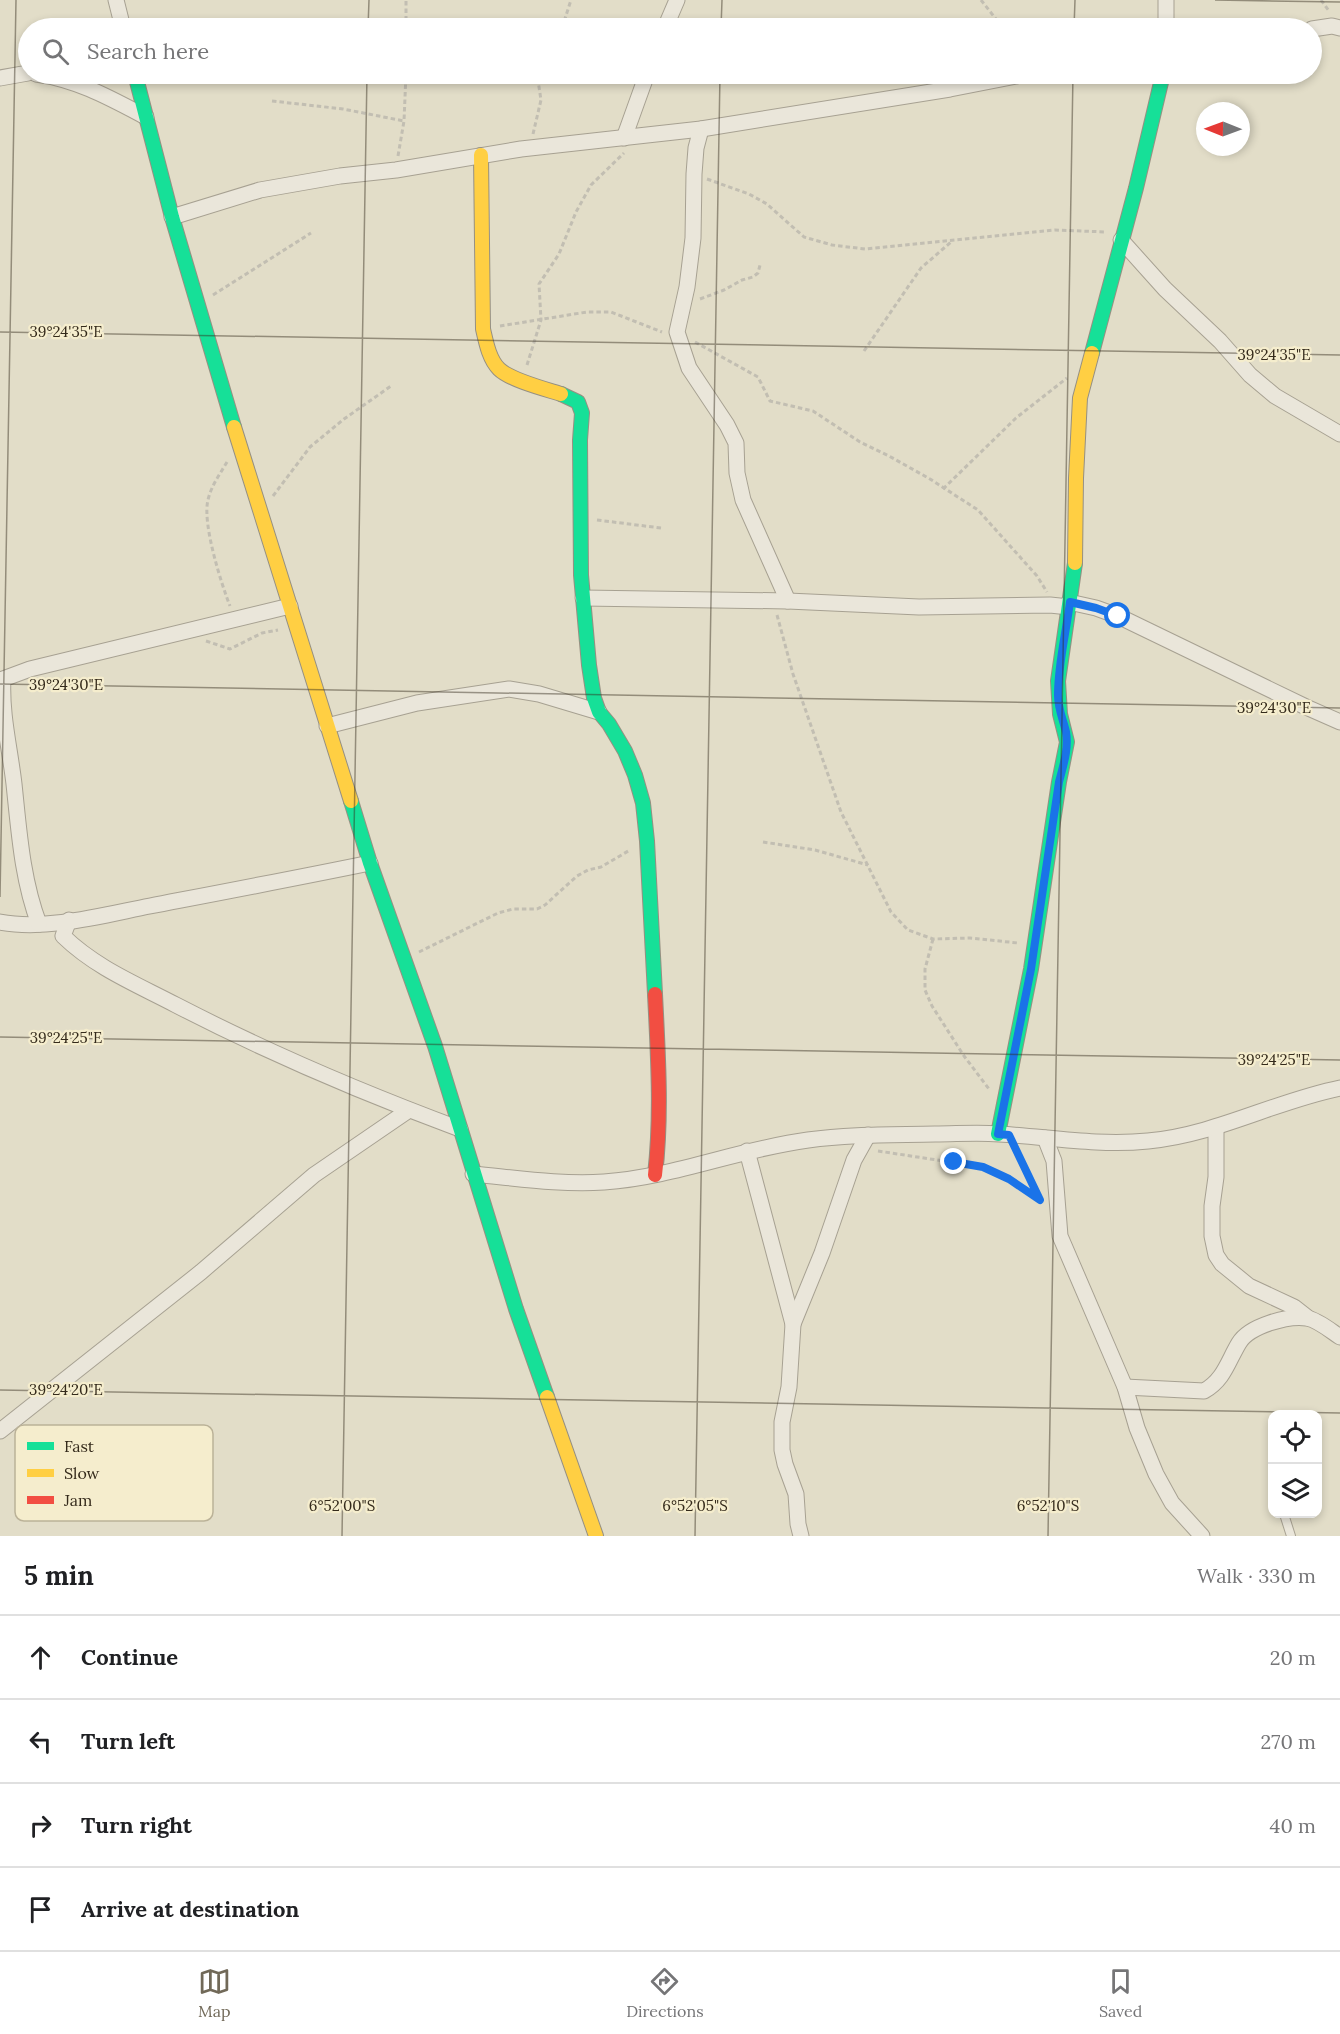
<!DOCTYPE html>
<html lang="en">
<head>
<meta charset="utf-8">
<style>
  :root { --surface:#fff; --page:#f6f6f6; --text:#202124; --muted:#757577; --line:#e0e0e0; --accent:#716958 }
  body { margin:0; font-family:Lora,serif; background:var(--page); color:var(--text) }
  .controls { position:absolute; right:18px; bottom:18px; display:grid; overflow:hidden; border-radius:12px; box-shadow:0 3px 9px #0003 }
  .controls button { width:54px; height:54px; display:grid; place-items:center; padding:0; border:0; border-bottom:2px solid var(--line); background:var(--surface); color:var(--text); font:30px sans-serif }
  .compass { position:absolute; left:1196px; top:102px; width:54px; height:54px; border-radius:50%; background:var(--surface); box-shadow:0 3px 9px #0003; rotate:271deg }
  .stop { position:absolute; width:18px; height:18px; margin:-14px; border:4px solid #1a73e8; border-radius:50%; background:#fff }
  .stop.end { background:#1a73e8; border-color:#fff; box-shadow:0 2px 6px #0008 }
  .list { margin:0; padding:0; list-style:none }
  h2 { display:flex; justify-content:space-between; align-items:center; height:78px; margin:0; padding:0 24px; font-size:26px }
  h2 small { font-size:20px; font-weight:400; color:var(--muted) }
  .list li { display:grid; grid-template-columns:39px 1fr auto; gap:18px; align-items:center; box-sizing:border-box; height:84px; padding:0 24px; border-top:2px solid var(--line) }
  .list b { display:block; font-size:22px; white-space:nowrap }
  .list em { font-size:20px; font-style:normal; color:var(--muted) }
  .icon { flex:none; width:33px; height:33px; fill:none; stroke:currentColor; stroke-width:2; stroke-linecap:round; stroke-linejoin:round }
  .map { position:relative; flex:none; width:1340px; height:1536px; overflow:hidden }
  .search { position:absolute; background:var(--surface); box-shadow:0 3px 9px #0003; left:18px; right:18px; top:18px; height:66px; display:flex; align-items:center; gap:15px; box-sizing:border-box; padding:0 21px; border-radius:33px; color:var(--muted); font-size:22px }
  .sheet { height:414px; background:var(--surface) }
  nav { display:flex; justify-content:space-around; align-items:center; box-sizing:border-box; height:84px; border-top:2px solid var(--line); background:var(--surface); font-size:16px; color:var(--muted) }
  nav a { display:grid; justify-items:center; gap:3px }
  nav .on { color:var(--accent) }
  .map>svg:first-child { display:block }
</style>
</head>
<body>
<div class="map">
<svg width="1340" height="1536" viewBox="0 0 1340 1536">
  <rect width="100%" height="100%" fill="#e2ddc8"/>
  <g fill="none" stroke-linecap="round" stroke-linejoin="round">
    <defs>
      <polyline id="lane" points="1284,1514 1291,1536"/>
      <g id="street">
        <polyline points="116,0 123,28"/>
        <polyline points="665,28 677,0"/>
        <polyline points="1166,28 1166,0"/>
        <polyline points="1312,29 1332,26 1340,28"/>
        <path d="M36,74c40,5 74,24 110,43"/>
        <polyline points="0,78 28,73"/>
        <polyline points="701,129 696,148 694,174 693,238 687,287 677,332 689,368 727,425 736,443 737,473 743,500 788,601"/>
        <polyline points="624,138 647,74"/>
        <polyline points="172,217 260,190 340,176 396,170 521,149 701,129 950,89 1026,74"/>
        <polyline points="1121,240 1165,289 1220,341 1250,375 1275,396 1340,434"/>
        <polyline points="583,598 788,601 919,607 1050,605 1069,607"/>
        <polyline points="1069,602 1096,608 1118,616 1306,707 1340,722"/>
        <polyline points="327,726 417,703 509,689 539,694 599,712"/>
        <path d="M69,920l-6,16c33,32 73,48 113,69 91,47 187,88 284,124"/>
        <path d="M0,922c46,9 104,-7 150,-16 73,-14 147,-28 220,-43"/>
        <path d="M39,924c-17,-45 -20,-93 -25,-140 -4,-35 -13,-70 -11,-105l27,-10 260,-63"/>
        <polyline points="1216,1127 1216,1177 1212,1206 1212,1236 1216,1255 1222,1264 1249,1286 1294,1307 1308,1318"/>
        <polyline points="1045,1138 1054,1161 1060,1236 1125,1387 1137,1428 1156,1474 1172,1503 1202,1536"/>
        <polyline points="747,1151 793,1324 789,1387 782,1422 782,1450 785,1464 796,1494 798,1524 801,1536"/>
        <path d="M473,1174c43,4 88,11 131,8 70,-5 135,-33 204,-42 42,-6 85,-5 127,-6 21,0 43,-2 64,0 50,3 99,12 149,7 67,-6 127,-40 192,-53"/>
        <polyline points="793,1324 822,1253 854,1160 868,1135"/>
        <path d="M1125,1387l79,4c20,-11 24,-30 35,-48 10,-17 49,-28 68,-25 11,2 24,13 33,19"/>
        <polyline points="0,1431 201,1272 314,1175 409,1110"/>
      </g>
      <g id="fast">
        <polyline points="135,74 172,217 234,427"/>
        <polyline points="1092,353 1136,188 1163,74"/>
        <polyline points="561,394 578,402 582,413 580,440 581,575 589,665 594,698 599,712 609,724 625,751 635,775 643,803 647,841 655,994"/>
        <polyline points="351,801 370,863 435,1046 516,1309 547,1397"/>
        <polyline points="998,1134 1031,969 1059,782 1067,742 1060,714 1058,681 1075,563"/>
      </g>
      <g id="slow">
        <path d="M481,155l2,174c3,13 6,30 16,40 11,11 46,20 62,25"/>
        <polyline points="234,427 351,801"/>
        <polyline points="1075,563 1076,478 1080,398 1092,353"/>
        <polyline points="547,1397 596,1536"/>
      </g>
      <path id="jam" d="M655,994c3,61 7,121 0,181"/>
    </defs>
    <use href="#lane" stroke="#a7a192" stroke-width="10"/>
    <use href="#street" stroke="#a7a192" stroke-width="17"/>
    <use href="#fast" stroke="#969082" stroke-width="16"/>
    <use href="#slow" stroke="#969082" stroke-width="16"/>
    <use href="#jam" stroke="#969082" stroke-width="16"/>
    <g stroke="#c2beb2" stroke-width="3" stroke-dasharray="4.5 3" stroke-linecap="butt">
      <polyline points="981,0 1003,28"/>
      <polyline points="1321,0 1329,11"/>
      <polyline points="406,28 406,0"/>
      <polyline points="562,28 571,0"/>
      <polyline points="272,101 343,109 404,121"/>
      <polyline points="533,134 541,100 537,74"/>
      <polyline points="398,156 404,121 406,74"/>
      <polyline points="707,179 749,194 767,204 804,237 832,245 865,249 1055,230 1106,232"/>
      <polyline points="213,295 311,233"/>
      <polyline points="700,299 724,290 742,280 753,277 758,273 760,265"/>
      <polyline points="500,326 587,312 611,312 662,332"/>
      <polyline points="695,342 758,377 770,401 813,411 860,442 889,456 930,479 978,510 1037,576 1047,592"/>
      <polyline points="864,351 921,268 951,242"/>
      <polyline points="527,365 541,320 539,284 559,254 576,212 591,185 624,153"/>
      <path d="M227,462c-7,12 -16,24 -19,38 -6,23 13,83 22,106"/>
      <polyline points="943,489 1016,418 1067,378"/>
      <polyline points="273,496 310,447 344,419 391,386"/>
      <polyline points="597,520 661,528"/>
      <polyline points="777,615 793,674 841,812 891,912 908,930 933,939 970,938 1018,943"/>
      <polyline points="206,641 230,649 262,633 278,630"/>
      <polyline points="763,842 815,850 868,865"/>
      <polyline points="933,939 925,969 925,990 932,1006 964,1056 989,1089"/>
      <polyline points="419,952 498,913 513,909 537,909 545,905 577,876 588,870 601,867 630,850"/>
      <polyline points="1016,1150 1039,1198"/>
      <polyline points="878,1151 983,1167 1009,1179 1040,1200"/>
    </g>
    <use href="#lane" stroke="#eae6da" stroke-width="8"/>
    <use href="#street" stroke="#eae6da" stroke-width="15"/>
    <use href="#fast" stroke="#16e098" stroke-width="14"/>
    <use href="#slow" stroke="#ffcf43" stroke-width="14"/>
    <use href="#jam" stroke="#f24e42" stroke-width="14"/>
  </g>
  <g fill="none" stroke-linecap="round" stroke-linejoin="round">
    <path stroke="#1a73e8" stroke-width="8" d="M954,1162l29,5 26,12 31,21 -31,-65 -11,-1 33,-165 28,-187c4,-16 10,-33 7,-50 -3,-13 -8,-23 -8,-37 0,-31 8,-62 12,-93l26,6 22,8"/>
  </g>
  <path fill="none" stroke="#342a1b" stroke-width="1.5" stroke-opacity="0.45" d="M1215,0l125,2M368,28l1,-28M721,28l1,-28M1074,28l1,-28M0,332l1340,23M0,684l1340,24M0,897l16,-897M0,1037l1340,23M0,1390l1340,23M342,1536l25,-1462M695,1536l25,-1462M1048,1536l25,-1462"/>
  <rect x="15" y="1425" width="198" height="96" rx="9" fill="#f5edcd" stroke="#bbb298" stroke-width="1.5"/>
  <rect x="27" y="1442" width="27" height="8" fill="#16e098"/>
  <rect x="27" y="1469" width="27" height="8" fill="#ffcf43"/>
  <rect x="27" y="1496" width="27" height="8" fill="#f24e42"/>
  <g font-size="16" fill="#342a1b">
    <text x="64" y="1452">Fast</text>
    <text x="64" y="1479">Slow</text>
    <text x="64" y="1506">Jam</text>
  </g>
  <g font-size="15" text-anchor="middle" fill="#342a1b" stroke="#f5edcd" stroke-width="4.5" stroke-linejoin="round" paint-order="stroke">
    <text x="66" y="337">39°24'35"E</text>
    <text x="1274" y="360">39°24'35"E</text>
    <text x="66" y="690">39°24'30"E</text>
    <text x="1274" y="713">39°24'30"E</text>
    <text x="66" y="1043">39°24'25"E</text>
    <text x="1274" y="1065">39°24'25"E</text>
    <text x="66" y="1395">39°24'20"E</text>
    <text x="342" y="1511">6°52'00"S</text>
    <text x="695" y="1511">6°52'05"S</text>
    <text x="1048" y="1511">6°52'10"S</text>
  </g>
</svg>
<div class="controls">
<button><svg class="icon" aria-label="locate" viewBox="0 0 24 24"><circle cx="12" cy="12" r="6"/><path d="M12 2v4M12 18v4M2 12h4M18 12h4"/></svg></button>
<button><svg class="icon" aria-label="layers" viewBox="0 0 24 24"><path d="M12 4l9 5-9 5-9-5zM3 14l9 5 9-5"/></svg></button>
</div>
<svg class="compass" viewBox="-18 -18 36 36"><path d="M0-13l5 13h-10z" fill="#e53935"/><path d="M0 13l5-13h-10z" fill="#757577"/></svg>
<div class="stop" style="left:1118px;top:616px"></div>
<div class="stop end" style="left:954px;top:1162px"></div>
<div class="search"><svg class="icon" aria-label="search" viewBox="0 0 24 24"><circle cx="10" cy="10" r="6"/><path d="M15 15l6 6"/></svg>Search here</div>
</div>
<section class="sheet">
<h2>5 min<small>Walk · 330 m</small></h2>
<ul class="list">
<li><svg class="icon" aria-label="ahead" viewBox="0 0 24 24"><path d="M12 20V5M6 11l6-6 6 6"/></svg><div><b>Continue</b></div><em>20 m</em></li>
<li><svg class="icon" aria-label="left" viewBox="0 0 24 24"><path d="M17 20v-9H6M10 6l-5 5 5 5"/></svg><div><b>Turn left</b></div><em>270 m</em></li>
<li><svg class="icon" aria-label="right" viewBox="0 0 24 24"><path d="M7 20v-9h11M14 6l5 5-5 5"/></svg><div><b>Turn right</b></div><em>40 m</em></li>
<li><svg class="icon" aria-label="arrive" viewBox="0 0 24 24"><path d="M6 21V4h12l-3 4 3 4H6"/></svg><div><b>Arrive at destination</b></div></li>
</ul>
</section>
<nav>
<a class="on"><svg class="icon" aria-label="map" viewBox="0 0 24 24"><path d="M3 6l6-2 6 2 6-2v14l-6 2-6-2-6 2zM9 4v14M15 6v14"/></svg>Map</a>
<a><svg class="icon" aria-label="directions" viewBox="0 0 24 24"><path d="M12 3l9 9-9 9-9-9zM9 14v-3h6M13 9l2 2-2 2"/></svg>Directions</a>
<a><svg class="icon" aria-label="saved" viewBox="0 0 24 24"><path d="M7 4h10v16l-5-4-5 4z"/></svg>Saved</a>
</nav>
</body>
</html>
